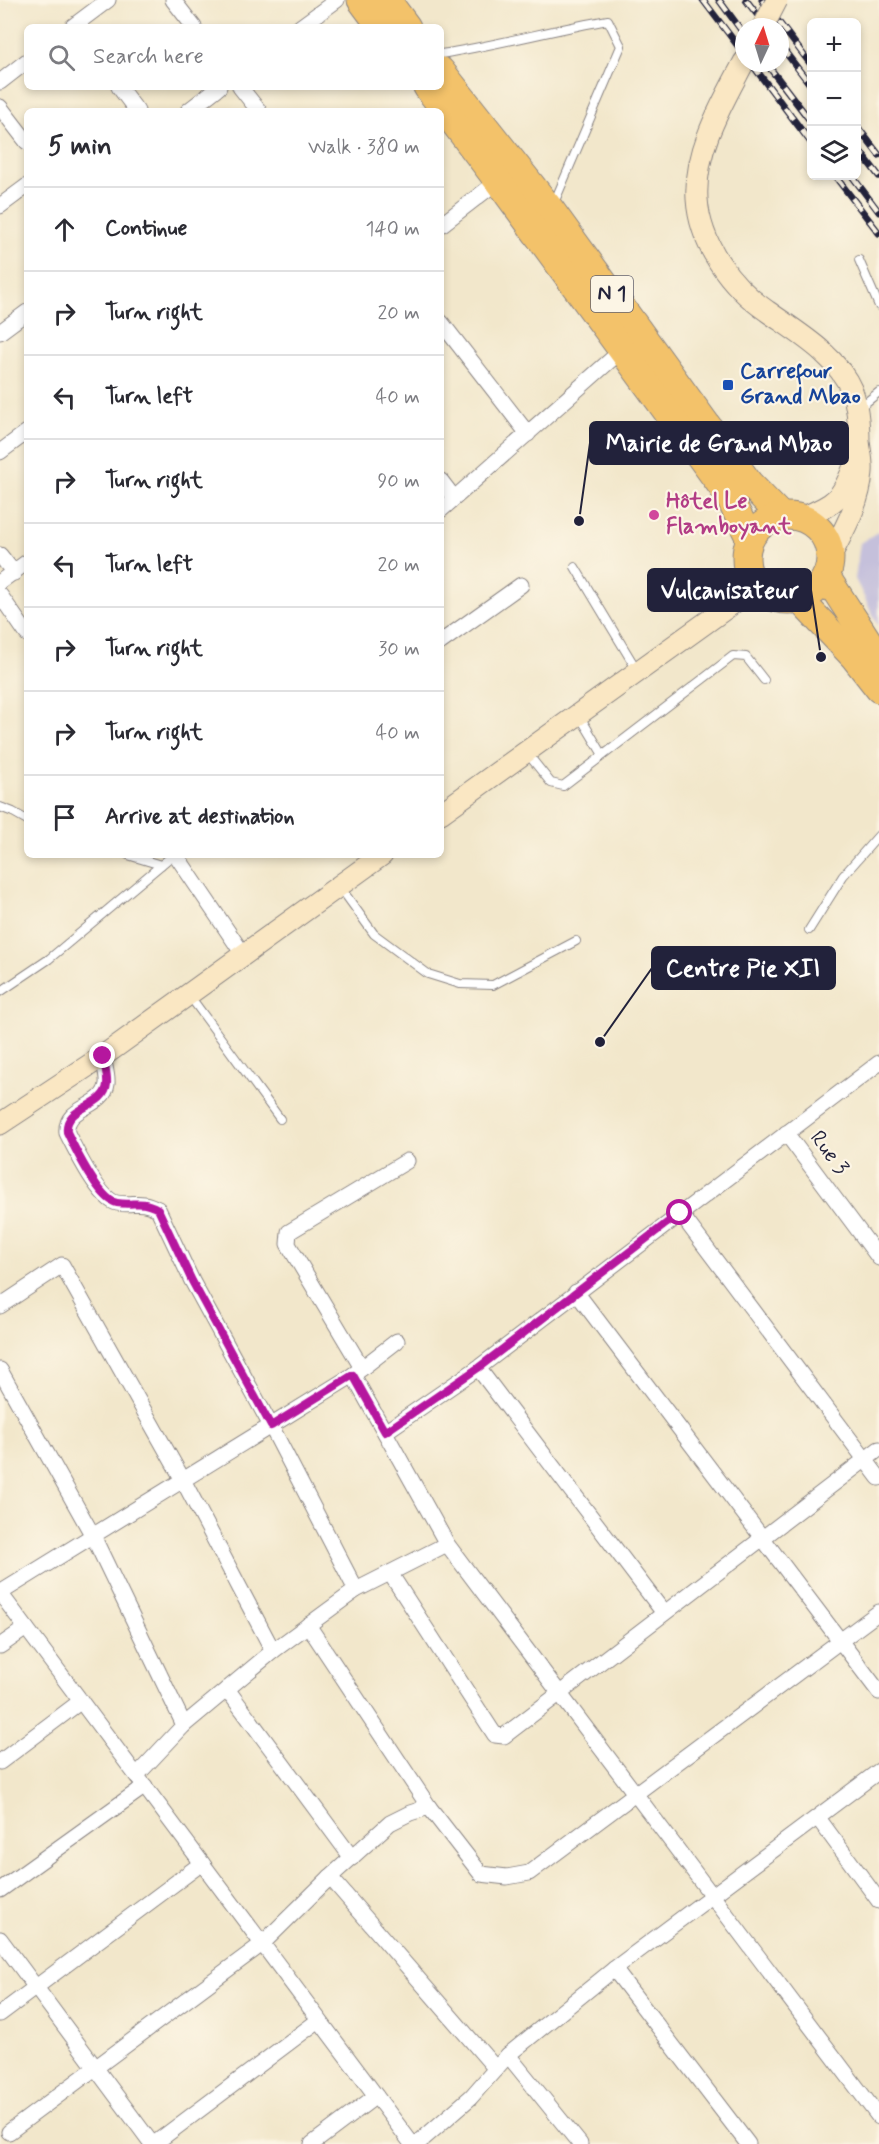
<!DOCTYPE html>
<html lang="en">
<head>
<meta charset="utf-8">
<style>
  :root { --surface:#fff; --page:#f2f2f3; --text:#2b2b33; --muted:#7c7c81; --line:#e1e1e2 }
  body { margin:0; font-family:Mynerve,sans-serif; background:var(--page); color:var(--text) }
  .controls { position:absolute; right:18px; top:18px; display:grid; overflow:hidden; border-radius:9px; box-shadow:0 3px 9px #0003 }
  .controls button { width:54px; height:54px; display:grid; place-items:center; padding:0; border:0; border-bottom:2px solid var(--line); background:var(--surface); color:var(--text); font:30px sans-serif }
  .compass { position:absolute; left:735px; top:18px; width:54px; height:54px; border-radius:50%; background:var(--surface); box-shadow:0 3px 9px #0003; rotate:4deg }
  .stop { position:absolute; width:18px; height:18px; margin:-14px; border:4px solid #b5179e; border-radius:50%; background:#fff }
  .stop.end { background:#b5179e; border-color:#fff; box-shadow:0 2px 6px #0008 }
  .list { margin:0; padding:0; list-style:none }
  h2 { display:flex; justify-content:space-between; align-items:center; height:78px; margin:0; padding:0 24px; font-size:26px }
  h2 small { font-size:20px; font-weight:400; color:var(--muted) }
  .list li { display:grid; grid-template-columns:39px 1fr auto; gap:18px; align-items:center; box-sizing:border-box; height:84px; padding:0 24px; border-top:2px solid var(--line) }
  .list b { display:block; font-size:22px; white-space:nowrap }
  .list em { font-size:20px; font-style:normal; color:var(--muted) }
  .icon { flex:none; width:33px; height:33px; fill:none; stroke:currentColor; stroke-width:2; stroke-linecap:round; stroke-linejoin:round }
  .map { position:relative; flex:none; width:879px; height:2144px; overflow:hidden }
  .search { position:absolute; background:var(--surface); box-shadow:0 3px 9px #0003; left:24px; top:24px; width:420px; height:66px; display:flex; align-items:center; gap:15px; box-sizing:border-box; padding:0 21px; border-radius:9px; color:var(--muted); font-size:22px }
  .panel { position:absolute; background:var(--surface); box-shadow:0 3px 9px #0003; left:24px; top:108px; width:420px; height:750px; border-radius:9px }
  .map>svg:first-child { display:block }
</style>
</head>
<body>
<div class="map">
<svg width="879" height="2144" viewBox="0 0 879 2144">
  <rect width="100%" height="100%" fill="#fcf5e5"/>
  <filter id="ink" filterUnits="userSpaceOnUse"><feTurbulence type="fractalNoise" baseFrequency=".0167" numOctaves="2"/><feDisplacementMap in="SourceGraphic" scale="12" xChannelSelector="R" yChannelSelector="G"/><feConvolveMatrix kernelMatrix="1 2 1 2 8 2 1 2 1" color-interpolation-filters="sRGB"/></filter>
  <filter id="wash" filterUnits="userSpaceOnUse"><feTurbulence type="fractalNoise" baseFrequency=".008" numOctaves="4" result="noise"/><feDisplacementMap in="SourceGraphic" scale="24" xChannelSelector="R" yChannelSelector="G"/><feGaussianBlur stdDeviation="1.35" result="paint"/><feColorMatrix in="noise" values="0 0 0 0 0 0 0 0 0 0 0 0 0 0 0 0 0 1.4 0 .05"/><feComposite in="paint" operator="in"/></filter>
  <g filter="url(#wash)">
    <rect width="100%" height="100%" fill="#f2e7cb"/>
    <polygon fill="#c5c0db" points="879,531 879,627 855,579 860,543"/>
  </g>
  <g filter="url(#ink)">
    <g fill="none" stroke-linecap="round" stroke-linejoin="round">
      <defs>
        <g id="lane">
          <path d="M441,54c56,-9 111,-24 167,-34l13,26 -67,157"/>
          <polyline points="859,260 879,306"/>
          <polyline points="859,408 879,392"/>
          <polyline points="575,567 637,670"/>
          <polyline points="579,715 603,755"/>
          <polyline points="527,753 551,783 563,786 733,656 746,657 764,680"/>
          <polyline points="0,807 13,812 27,820"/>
          <polyline points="128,855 161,865"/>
          <polyline points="340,887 374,934 428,974 460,984 493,985 576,941"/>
          <polyline points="809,930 843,876 879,835"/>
          <polyline points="0,992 49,959 173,855"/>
          <polyline points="189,995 280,1119"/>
        </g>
        <g id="street">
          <polyline points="173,0 194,27"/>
          <polyline points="72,27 108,0"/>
          <polyline points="300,27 337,0"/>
          <polyline points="0,82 27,61"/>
          <polyline points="119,87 137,111"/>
          <polyline points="240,87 259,111"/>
          <polyline points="0,107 27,142"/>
          <polyline points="188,111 219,87"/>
          <polyline points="0,206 27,186"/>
          <polyline points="441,225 498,181"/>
          <polyline points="441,322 528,434"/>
          <polyline points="0,332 27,312"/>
          <polyline points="0,452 27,432"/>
          <polyline points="441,481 454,498"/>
          <polyline points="441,510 622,350"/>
          <polyline points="0,555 14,573"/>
          <polyline points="0,582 27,562"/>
          <polyline points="0,595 27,634"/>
          <polyline points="441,642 521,585"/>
          <polyline points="176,855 243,954"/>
          <path d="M103,1056c1,8 5,20 4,28 -3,25 -43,21 -40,49 8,16 33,67 50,70 18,3 22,-4 41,6l34,72 79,145 85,164"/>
          <polyline points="786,1133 879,1258"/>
          <polyline points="680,1213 879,1478"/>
          <polyline points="576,1292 879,1692"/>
          <polyline points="0,1306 62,1265 183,1480 273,1651"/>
          <polyline points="397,1341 353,1375 0,1593 412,2144"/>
          <polyline points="362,1368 288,1244 289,1232 407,1161"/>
          <polyline points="478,1368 664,1613"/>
          <polyline points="0,1370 93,1536 184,1725"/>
          <polyline points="353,1375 447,1544 879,2117"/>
          <polyline points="385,1432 478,1368 879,1063"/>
          <polyline points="390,1573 491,1729 495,1735 504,1736 879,1449"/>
          <polyline points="308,1625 429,1807"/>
          <polyline points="0,1646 26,1628"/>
          <polyline points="227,1689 352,1858"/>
          <polyline points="0,1762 81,1701"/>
          <polyline points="137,1775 184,1725 273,1651 356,1590 447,1544"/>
          <polyline points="818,1818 879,1901"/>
          <polyline points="330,1877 496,2069"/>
          <polyline points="0,1890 145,1786"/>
          <polyline points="0,1939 152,2144"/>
          <polyline points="614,1969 748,2144"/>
          <polyline points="0,2014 202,1863"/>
          <polyline points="508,2055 580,2144"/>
          <polyline points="9,2132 262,1944 330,1877 390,1823 410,1813 429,1807 481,1874 507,1877 529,1873 879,1612"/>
          <polyline points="154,2144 319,2020"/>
          <polyline points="312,2144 376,2096"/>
          <polyline points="417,2144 471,2097 508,2055 614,1969 879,1771"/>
        </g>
        <g id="secondary">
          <path d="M744,62c-22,42 -50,88 -47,137 3,45 33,87 70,112 31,22 70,44 85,80 6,16 7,33 7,50 1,10 4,21 3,31 -2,31 -18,58 -32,85"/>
          <path d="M802,518c36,-16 40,-19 54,-57"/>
          <polyline points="441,813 757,586"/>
          <polyline points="0,1124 103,1056 382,855"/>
        </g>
        <g id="highway">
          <polyline points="361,0 381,27"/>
          <polyline points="387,0 407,27"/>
          <polyline points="441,71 551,210 749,483 782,517"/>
          <polyline points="427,87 498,181 728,495 750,539"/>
          <circle cx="788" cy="558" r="42"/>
          <polyline points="826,576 879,658"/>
          <polyline points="798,598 854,657 879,689"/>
        </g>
      </defs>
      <use href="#lane" stroke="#8a8483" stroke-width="10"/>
      <use href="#street" stroke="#8a8483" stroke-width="17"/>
      <use href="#secondary" stroke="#8a8483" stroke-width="23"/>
      <use href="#highway" stroke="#8a8483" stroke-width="29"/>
      <use href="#lane" stroke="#fff" stroke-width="8"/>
      <use href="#street" stroke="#fff" stroke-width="15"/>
      <use href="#secondary" stroke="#fae7c3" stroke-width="21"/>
      <use href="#highway" stroke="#f3c26a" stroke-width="27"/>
      <defs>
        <g id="rail">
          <polyline points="703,0 744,54"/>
          <polyline points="719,0 744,34"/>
          <polyline points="746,0 767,27"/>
          <polyline points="762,0 812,66"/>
          <polyline points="780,45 812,87"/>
          <polyline points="751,63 812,144"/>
          <polyline points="766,63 812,123"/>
          <polyline points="856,125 879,155"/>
          <polyline points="856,146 879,176"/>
          <polyline points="835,176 879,233"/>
          <polyline points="852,176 879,212"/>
        </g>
      </defs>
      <use href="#rail" stroke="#22223b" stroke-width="7"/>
      <use href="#rail" stroke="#fcf5e5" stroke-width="4.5" stroke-dasharray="14" stroke-linecap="butt"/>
      <defs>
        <polyline id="secondary-bridge" points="763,27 777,0"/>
      </defs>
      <use href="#secondary-bridge" stroke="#8a8483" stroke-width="23" stroke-linecap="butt"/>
      <use href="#secondary-bridge" stroke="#fae7c3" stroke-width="21"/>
    </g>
  </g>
  <g fill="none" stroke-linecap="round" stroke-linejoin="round" filter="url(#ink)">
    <path stroke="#b5179e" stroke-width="8" d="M103,1056c1,8 5,20 4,28 -2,25 -43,21 -40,48 8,17 33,68 50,71 18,3 22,-4 41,6l34,72 79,145 82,-51 32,57 93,-64 202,-155"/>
  </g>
  <rect fill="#1a4fb4" stroke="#fcf5e5" stroke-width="2" x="722" y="379" width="12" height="12" rx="3"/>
  <circle fill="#d1479c" stroke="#fcf5e5" stroke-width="2" cx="654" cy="515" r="6"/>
  <g text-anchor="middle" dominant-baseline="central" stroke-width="4.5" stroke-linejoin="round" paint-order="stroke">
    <rect fill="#fcf5e5" stroke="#63616e" stroke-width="1.5" x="591" y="276" width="42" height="36" rx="4.5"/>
    <g font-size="21" font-weight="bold" fill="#22223b">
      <text x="612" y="294">N 1</text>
    </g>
    <g font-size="22" font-weight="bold" fill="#164399" stroke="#fcf5e5" text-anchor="start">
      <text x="740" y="372">Carrefour<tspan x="740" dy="25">Grand Mbao</tspan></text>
    </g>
    <g font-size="22" font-weight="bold" fill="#b23c85" stroke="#fcf5e5" text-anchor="start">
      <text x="666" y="502">Hôtel Le<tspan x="666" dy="25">Flamboyant</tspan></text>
    </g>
    <g font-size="22" fill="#22223b" stroke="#fcf5e5">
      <text transform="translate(829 1153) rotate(53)">Rue 3</text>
    </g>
  </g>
  <path fill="none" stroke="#22223b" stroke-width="2" d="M579 521L590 443M821 657L811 590M600 1042L652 968"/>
  <g fill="#22223b" stroke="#fcf5e5" stroke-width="2">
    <circle cx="579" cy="521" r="6"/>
    <circle cx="821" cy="657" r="6"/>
    <circle cx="600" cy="1042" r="6"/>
  </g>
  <g fill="#22223b" stroke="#22223b" stroke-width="2">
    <rect x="590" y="422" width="258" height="42" rx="6"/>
    <rect x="648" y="569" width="163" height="42" rx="6"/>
    <rect x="652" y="947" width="183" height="42" rx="6"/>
  </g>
  <g font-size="24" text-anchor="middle" font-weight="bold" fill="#fff">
    <text x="719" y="451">Mairie de Grand Mbao</text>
    <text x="730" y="598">Vulcanisateur</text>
    <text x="743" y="976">Centre Pie XII</text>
  </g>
</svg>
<div class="controls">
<button>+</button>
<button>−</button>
<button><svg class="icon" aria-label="layers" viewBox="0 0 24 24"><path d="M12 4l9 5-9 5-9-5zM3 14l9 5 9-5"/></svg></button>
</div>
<svg class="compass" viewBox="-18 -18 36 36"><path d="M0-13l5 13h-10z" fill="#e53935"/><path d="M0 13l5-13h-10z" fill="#7c7c81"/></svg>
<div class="stop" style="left:680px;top:1213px"></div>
<div class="stop end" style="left:103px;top:1056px"></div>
<div class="search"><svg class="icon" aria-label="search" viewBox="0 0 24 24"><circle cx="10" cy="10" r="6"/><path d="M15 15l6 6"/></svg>Search here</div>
<section class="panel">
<h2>5 min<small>Walk · 380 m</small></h2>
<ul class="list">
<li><svg class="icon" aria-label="ahead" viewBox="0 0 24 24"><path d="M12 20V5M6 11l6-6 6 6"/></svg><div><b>Continue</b></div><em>140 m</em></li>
<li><svg class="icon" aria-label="right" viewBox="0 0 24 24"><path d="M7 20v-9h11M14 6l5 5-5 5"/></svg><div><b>Turn right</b></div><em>20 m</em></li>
<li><svg class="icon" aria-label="left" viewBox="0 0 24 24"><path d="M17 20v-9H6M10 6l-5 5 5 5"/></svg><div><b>Turn left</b></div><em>40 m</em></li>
<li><svg class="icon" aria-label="right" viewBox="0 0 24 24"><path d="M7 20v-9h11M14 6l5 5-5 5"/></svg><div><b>Turn right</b></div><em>90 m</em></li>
<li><svg class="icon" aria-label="left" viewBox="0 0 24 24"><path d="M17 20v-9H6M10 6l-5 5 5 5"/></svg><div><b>Turn left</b></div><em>20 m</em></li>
<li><svg class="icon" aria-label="right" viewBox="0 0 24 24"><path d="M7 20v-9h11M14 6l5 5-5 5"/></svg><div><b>Turn right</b></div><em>30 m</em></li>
<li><svg class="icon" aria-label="right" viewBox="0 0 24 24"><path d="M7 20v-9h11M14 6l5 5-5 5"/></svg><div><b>Turn right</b></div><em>40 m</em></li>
<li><svg class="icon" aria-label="arrive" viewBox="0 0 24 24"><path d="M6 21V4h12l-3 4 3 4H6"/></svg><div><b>Arrive at destination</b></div></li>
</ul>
</section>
</div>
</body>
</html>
